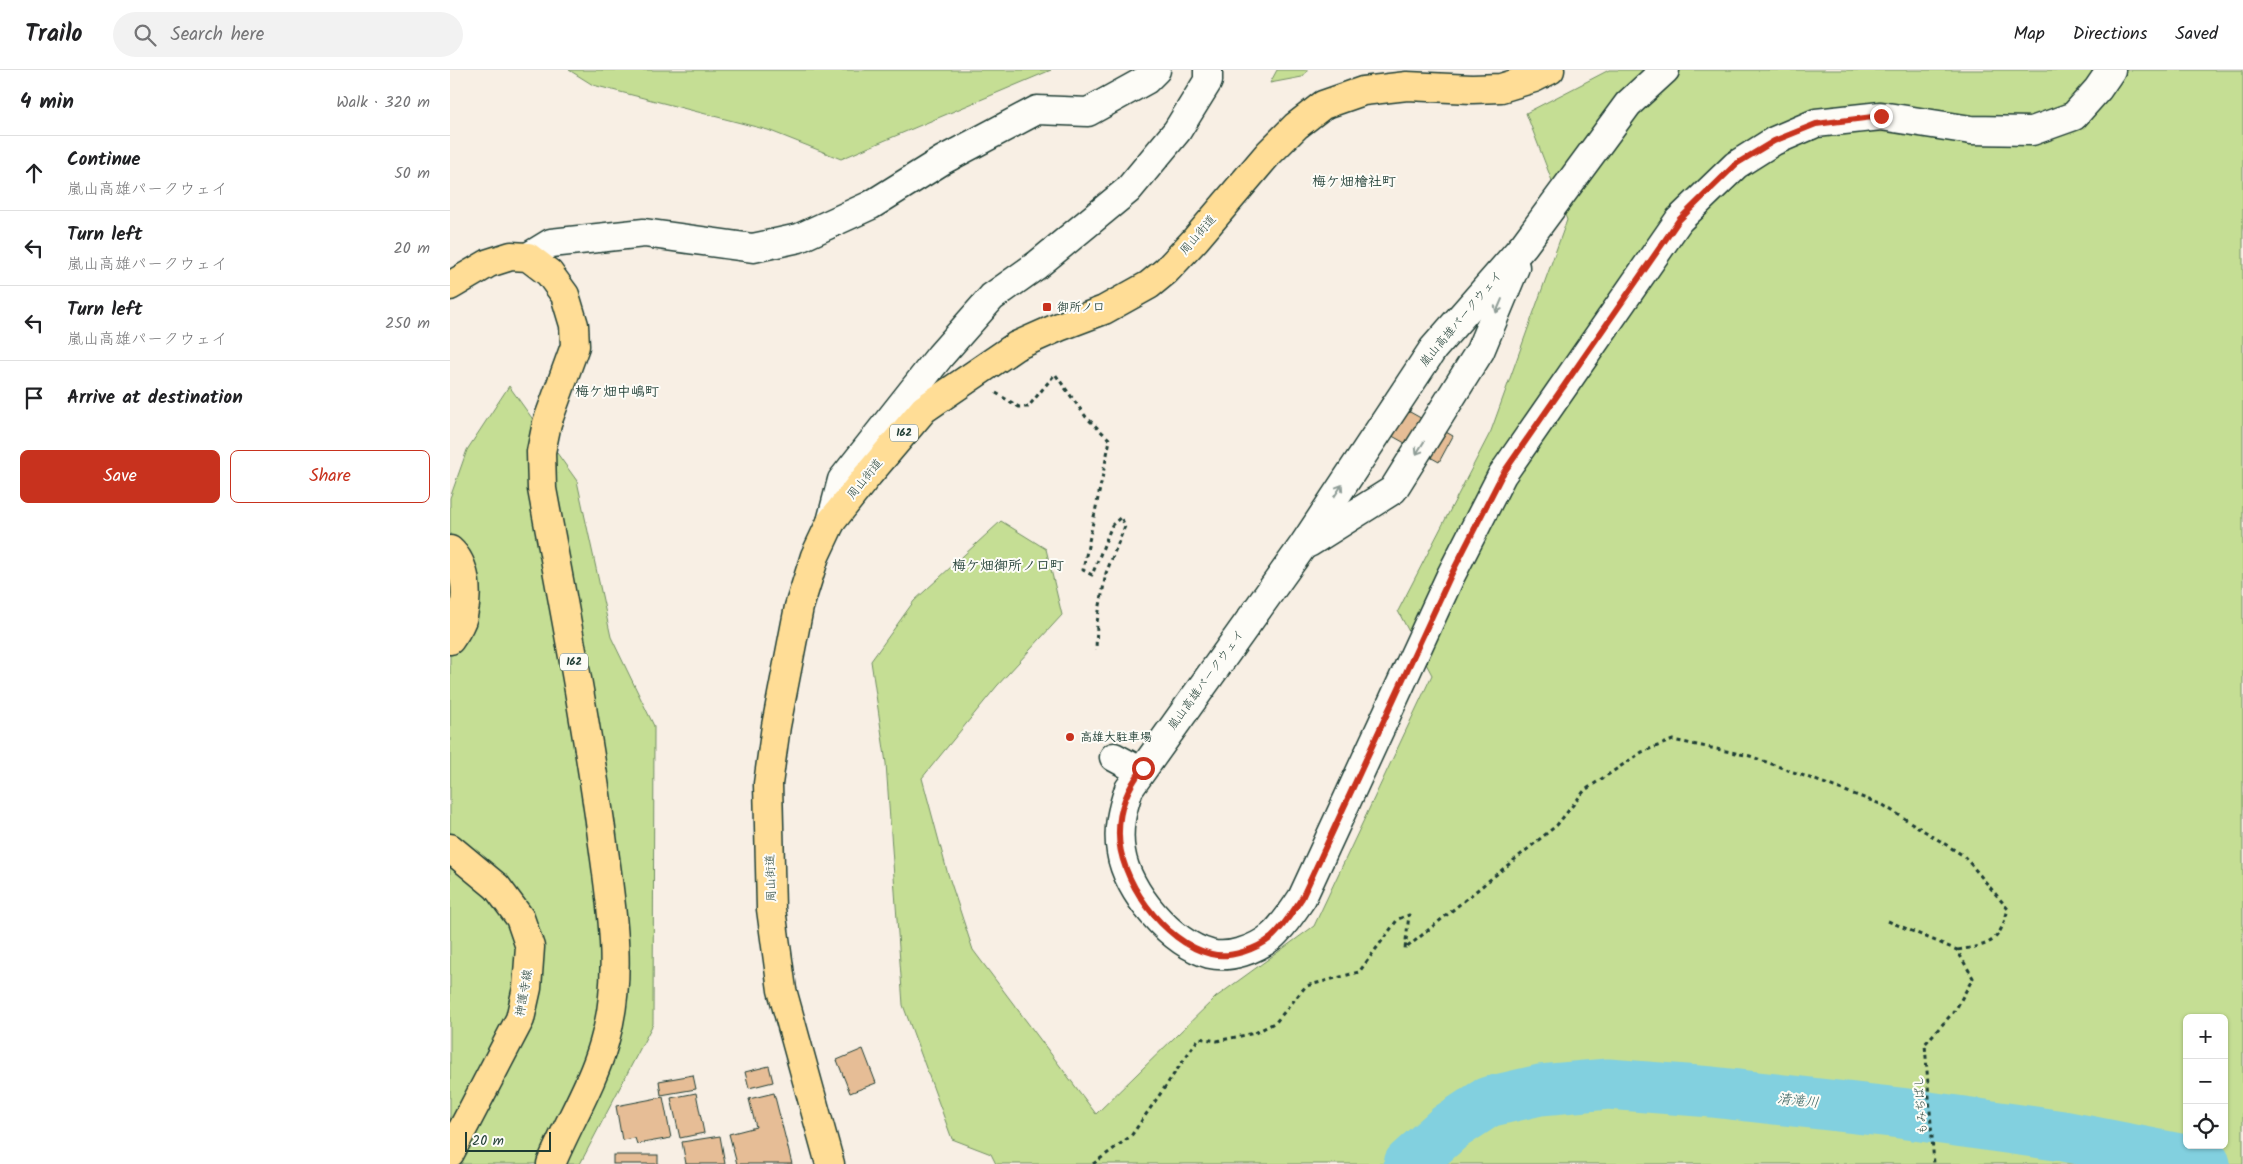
<!DOCTYPE html>
<html lang="en">
<head>
<meta charset="utf-8">
<style>
  :root { --surface:#fff; --page:#f2f2f2; --text:#202124; --muted:#757577; --line:#e0e0e0; --accent:#c8321e }
  body { margin:0; font-family:Kalam,"Klee One",sans-serif; background:var(--page); color:var(--text) }
  .controls { position:absolute; right:15px; bottom:15px; display:grid; overflow:hidden; border-radius:8px; box-shadow:0 1px 4px #0004 }
  .controls button { width:45px; height:45px; display:grid; place-items:center; padding:0; border:0; border-bottom:1px solid var(--line); background:var(--surface); color:var(--text); font:25px sans-serif }
  .scale { position:absolute; left:15px; bottom:12px; width:86px; box-sizing:border-box; padding-left:5px; border:2px solid #1f3d34; border-top:0; font-size:14px; line-height:18px; white-space:nowrap; color:#1f3d34; -webkit-text-stroke:4px #fdfcf7; paint-order:stroke }
  .stop { position:absolute; width:15px; height:15px; margin:-11px; border:4px solid #c8321e; border-radius:50%; background:#fff }
  .stop.end { background:#c8321e; border-color:#fff; box-shadow:0 1px 5px #0008 }
  .list { margin:0; padding:0; list-style:none }
  h2 { display:flex; justify-content:space-between; align-items:center; height:65px; margin:0; padding:0 20px; font-size:21px }
  h2 small { font-size:16px; font-weight:400; color:var(--muted) }
  .list li { display:grid; grid-template-columns:32px 1fr auto; gap:15px; align-items:center; box-sizing:border-box; height:75px; padding:0 20px; border-top:1px solid var(--line) }
  .list b { display:block; font-size:19px; white-space:nowrap }
  .list p { margin:0; font-size:16px; white-space:nowrap; color:var(--muted) }
  .list em { font-size:16px; font-style:normal; color:var(--muted) }
  .actions { display:flex; gap:10px; padding:15px 20px }
  .actions a { flex:1; padding:11px 0; border:1px solid var(--accent); border-radius:8px; text-align:center; font-size:18px; color:var(--accent) }
  .actions .main { background:var(--accent); color:#fff }
  .icon { flex:none; width:28px; height:28px; fill:none; stroke:currentColor; stroke-width:2; stroke-linecap:round; stroke-linejoin:round }
  .map { position:relative; flex:none; width:1793px; height:1094px; overflow:hidden }
  header { display:flex; align-items:center; gap:30px; box-sizing:border-box; height:70px; padding:0 25px; background:var(--surface); border-bottom:1px solid var(--line) }
  header strong { font-size:24px }
  nav { display:flex; gap:28px; margin-inline-start:auto; font-size:18px }
  .search { width:350px; height:45px; background:var(--page); display:flex; align-items:center; gap:12px; box-sizing:border-box; padding:0 18px; border-radius:28px; color:var(--muted); font-size:19px }
  main { display:flex }
  aside { flex:1; background:var(--surface) }
  .map>svg:first-child { display:block }
</style>
</head>
<body>
<header>
<strong>Trailo</strong>
<div class="search"><svg class="icon" aria-label="search" viewBox="0 0 24 24"><circle cx="10" cy="10" r="6"/><path d="M15 15l6 6"/></svg>Search here</div>
<nav><a>Map</a><a>Directions</a><a>Saved</a></nav>
</header>
<main>
<aside>
<h2>4 min<small>Walk · 320 m</small></h2>
<ul class="list">
<li><svg class="icon" aria-label="ahead" viewBox="0 0 24 24"><path d="M12 20V5M6 11l6-6 6 6"/></svg><div><b>Continue</b><p>嵐山高雄パークウェイ</p></div><em>50 m</em></li>
<li><svg class="icon" aria-label="left" viewBox="0 0 24 24"><path d="M17 20v-9H6M10 6l-5 5 5 5"/></svg><div><b>Turn left</b><p>嵐山高雄パークウェイ</p></div><em>20 m</em></li>
<li><svg class="icon" aria-label="left" viewBox="0 0 24 24"><path d="M17 20v-9H6M10 6l-5 5 5 5"/></svg><div><b>Turn left</b><p>嵐山高雄パークウェイ</p></div><em>250 m</em></li>
<li><svg class="icon" aria-label="arrive" viewBox="0 0 24 24"><path d="M6 21V4h12l-3 4 3 4H6"/></svg><div><b>Arrive at destination</b></div></li>
</ul>
<div class="actions"><a class="main">Save</a><a>Share</a></div>
</aside>
<div class="map">
<svg width="1793" height="1094" viewBox="0 0 1793 1094">
  <rect width="100%" height="100%" fill="#f8efe4"/>
  <filter id="ink" filterUnits="userSpaceOnUse"><feTurbulence type="fractalNoise" baseFrequency=".02" numOctaves="2"/><feDisplacementMap in="SourceGraphic" scale="10" xChannelSelector="R" yChannelSelector="G"/><feConvolveMatrix kernelMatrix="1 2 1 2 8 2 1 2 1" color-interpolation-filters="sRGB"/></filter>
  <g filter="url(#ink)">
    <g fill="#c5de94" stroke="#728e64" fill-rule="evenodd">
      <polygon points="119,0 601,0 391,89 318,60 143,15"/>
      <polygon points="827,0 858,0 852,7 820,13"/>
      <path d="M1159,0h634v1094h-1247l-5,-10 -39,-15 -49,-134 -17,-242 -15,-102 43,-60 87,-80 45,28 16,66 -65,71 -75,92 25,93 26,79 123,164 120,-117 98,-71 118,-251 -34,-64 93,-180 76,-211 -41,-107zM1737,948h37v127h-37z"/>
      <polygon points="59,316 127,411 161,567 204,656 203,954 130,1094 0,1094 0,428 17,380"/>
    </g>
    <g fill="none" stroke-linecap="round" stroke-linejoin="round">
      <polyline stroke="#82d0df" stroke-width="51" points="959,1094 1000,1057 1038,1032 1090,1020 1158,1014 1262,1022 1450,1043 1613,1066 1755,1094"/>
    </g>
    <g fill="#e6bd96" stroke="#1f3d34">
      <polygon points="933,327 1003,366 989,392 919,353"/>
      <polygon points="413,979 426,1013 400,1023 387,990"/>
      <polygon points="319,996 323,1012 299,1018 295,1002"/>
      <polygon points="243,1005 246,1019 211,1025 209,1011"/>
      <polygon points="246,1023 254,1063 230,1068 221,1028"/>
      <polygon points="324,1023 342,1094 287,1094 279,1064 306,1057 299,1029"/>
      <polygon points="213,1027 221,1068 187,1074 185,1068 172,1070 166,1036"/>
      <polygon points="270,1066 275,1094 236,1094 232,1072"/>
      <rect x="163" y="1085" width="45" height="9"/>
    </g>
    <g fill="none" stroke-linecap="round" stroke-linejoin="round">
      <defs>
        <g id="minor">
          <path d="M1215,0l-37,34 -104,141 -91,104 -131,198 -173,242c-7,21 -12,40 -8,63 6,40 50,91 89,102 20,5 46,-5 61,-17 12,-10 22,-26 31,-39l149,-323 51,-100 177,-255 57,-55 38,-24 42,-18 65,-7 90,14 61,1 42,-15 24,-27 13,-19"/>
          <polyline points="78,187 101,173 194,163 303,178 349,168 421,135 493,90 587,40 638,42 696,10 706,0"/>
          <polyline points="381,452 392,410 490,286 542,227 587,195 678,120 727,61 758,11 758,0"/>
          <polyline points="859,473 943,420 1030,281 1065,197"/>
          <polyline points="664,687 690,701"/>
        </g>
        <g id="major">
          <path d="M0,480c17,15 18,45 13,66 -2,9 -8,17 -13,24"/>
          <polyline points="0,778 47,817 70,848 80,877 77,918 70,949 0,1083"/>
        </g>
        <g id="highway">
          <path d="M0,216l39,-23 22,-7 17,1 21,16 16,22 9,30 1,21 -28,77 -6,29 1,37c21,113 43,226 59,340 9,69 24,145 3,214 -12,42 -36,80 -53,121"/>
          <polyline points="380,1094 332,920 321,839 318,714 326,656 349,537 365,486 381,452 418,405 474,339 566,276 609,257 654,240 699,215 716,201 745,170 818,84 846,56 873,35 913,21 957,16 1022,19 1051,18 1084,8 1100,0"/>
        </g>
      </defs>
      <use href="#minor" stroke="#1f3d34" stroke-width="31"/>
      <use href="#major" stroke="#1f3d34" stroke-width="31"/>
      <use href="#highway" stroke="#1f3d34" stroke-width="31"/>
      <g stroke="#1f3d34" stroke-width="3" stroke-dasharray="4 4" stroke-linecap="butt">
        <polyline points="546,323 569,337 578,337 605,304 636,347 660,370 633,500 642,505 662,455 671,447 675,456 656,503 647,552 646,580"/>
        <polyline points="1438,851 1507,880 1523,908 1506,939 1475,974 1484,1094"/>
        <path d="M643,1094l38,-28 68,-98 18,3 38,-8 21,-11 30,-36 53,-14 39,-53 11,-4 -4,34 152,-124 28,-35 57,-38 31,-12 77,16 133,49 81,51 44,53c-9,34 -17,36 -51,41"/>
      </g>
      <use href="#minor" stroke="#fdfcf7" stroke-width="28"/>
      <use href="#major" stroke="#ffdd96" stroke-width="28"/>
      <use href="#highway" stroke="#ffdd96" stroke-width="28"/>
    </g>
    <defs><path id="oneway-shaft" d="M-6 0H5M1.5-3L5.5 0L1.5 3" fill="none" stroke-width="1.6" stroke-linecap="round" stroke-linejoin="round" transform="scale(1.25)"/></defs>
    <g stroke="#8e9c96">
      <use href="#oneway-shaft" transform="translate(1049 236) rotate(113)"/>
      <use href="#oneway-shaft" transform="translate(970 378) rotate(122)"/>
      <use href="#oneway-shaft" transform="translate(888 421) rotate(-57)"/>
    </g>
  </g>
  <g fill="none" stroke-linecap="round" stroke-linejoin="round" filter="url(#ink)">
    <path stroke="#c8321e" stroke-width="6" d="M693,698c-14,18 -24,40 -24,63 -2,47 45,112 92,123 19,5 46,-5 61,-17 12,-11 21,-26 30,-39l149,-323 51,-100 177,-255 57,-56 38,-23 42,-17 65,-8"/>
  </g>
  <g fill="#c8321e" stroke="#fdfcf7" stroke-width="2">
    <rect x="592" y="232" width="10" height="10" rx="2.5"/>
    <circle cx="620" cy="667" r="5"/>
  </g>
  <g text-anchor="middle" dominant-baseline="central" stroke-width="4" stroke-linejoin="round" paint-order="stroke">
    <g fill="#fdfcf7" stroke="#62766e" stroke-width="1">
      <rect x="440" y="354.5" width="28" height="17" rx="4"/>
      <rect x="110" y="583.5" width="28" height="17" rx="4"/>
    </g>
    <g font-size="11" font-weight="bold" fill="#1f3d34">
      <text x="454" y="363">162</text>
      <text x="124" y="592">162</text>
    </g>
    <g font-size="12" fill="#1f3d34" stroke="#fdfcf7">
      <text transform="translate(748 165) rotate(-49)">周山街道</text>
      <text transform="translate(1011 249) rotate(-50)">嵐山高雄パークウェイ</text>
      <text transform="translate(415 409) rotate(-51)">周山街道</text>
      <text transform="translate(756 610) rotate(-54)">嵐山高雄パークウェイ</text>
      <text transform="translate(321 808) rotate(-92)">周山街道</text>
      <text transform="translate(74 923) rotate(-80)">神護寺線</text>
      <text transform="translate(1471 1035) rotate(-94)">もみぢばし</text>
    </g>
    <g font-size="12" font-weight="bold" fill="#1f3d34" stroke="#fdfcf7" text-anchor="start">
      <text x="607" y="237">御所ノ口</text>
      <text x="630" y="667">高雄大駐車場</text>
    </g>
    <g font-size="14" font-weight="bold" fill="#1f3d34" stroke="#fdfcf7">
      <text x="904" y="112">梅ケ畑檜社町</text>
      <text x="167" y="322">梅ケ畑中嶋町</text>
      <text x="558" y="496">梅ケ畑御所ノ口町</text>
    </g>
    <g font-size="14" font-style="italic" fill="#38625f" stroke="#fdfcf7">
      <text transform="translate(1348 1031) rotate(6)">清滝川</text>
    </g>
  </g>
</svg>
<div class="controls">
<button>+</button>
<button>−</button>
<button><svg class="icon" aria-label="locate" viewBox="0 0 24 24"><circle cx="12" cy="12" r="6"/><path d="M12 2v4M12 18v4M2 12h4M18 12h4"/></svg></button>
</div>
<div class="scale">20 m</div>
<div class="stop" style="left:693px;top:698px"></div>
<div class="stop end" style="left:1431px;top:46px"></div>
</div>
</main>
</body>
</html>
